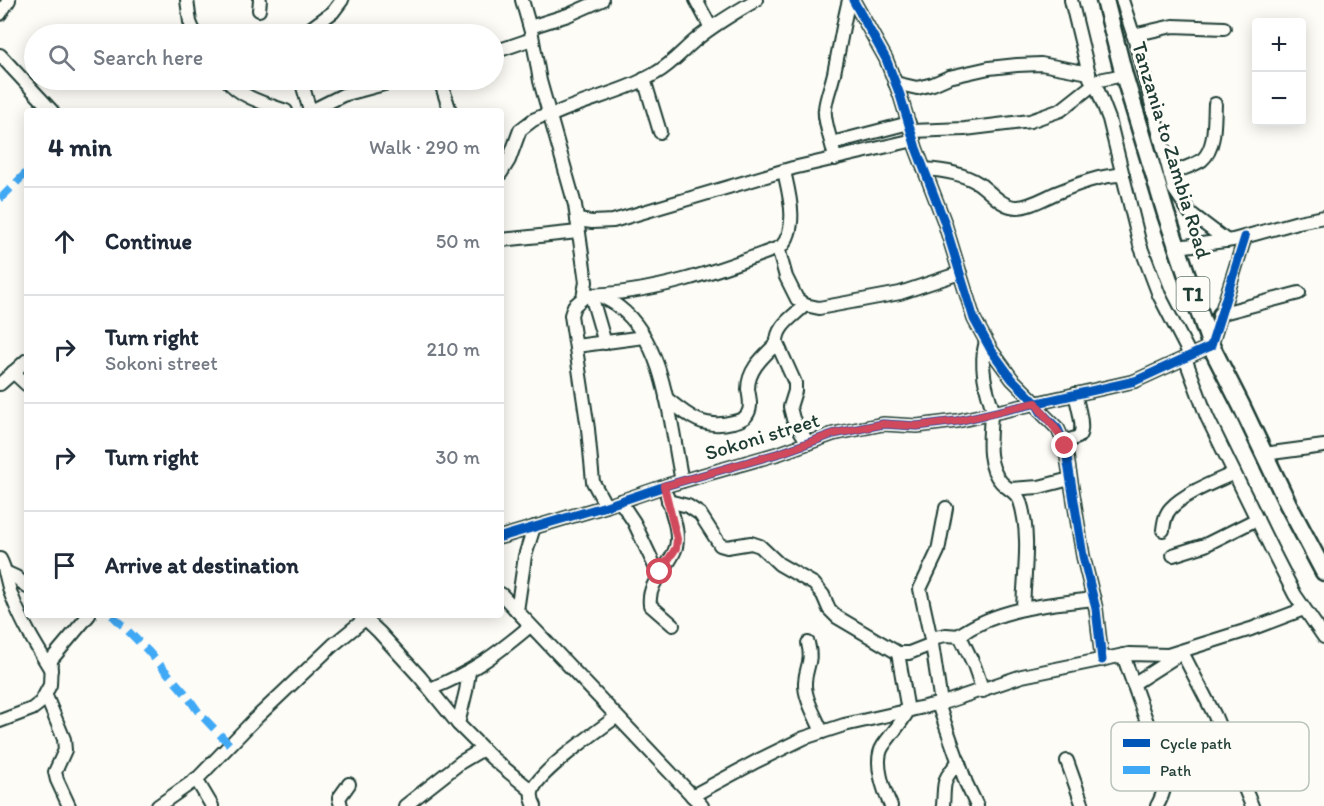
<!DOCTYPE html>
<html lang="en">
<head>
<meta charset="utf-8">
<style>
  :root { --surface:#fff; --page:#f2f2f3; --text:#1f2937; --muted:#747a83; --line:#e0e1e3 }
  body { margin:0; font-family:Itim,sans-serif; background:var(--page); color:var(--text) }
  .controls { position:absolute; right:18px; top:18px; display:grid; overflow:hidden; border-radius:6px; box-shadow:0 3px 15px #0003 }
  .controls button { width:54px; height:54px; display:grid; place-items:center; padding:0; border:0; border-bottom:2px solid var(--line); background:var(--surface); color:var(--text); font:30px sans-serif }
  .stop { position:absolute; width:18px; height:18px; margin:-14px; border:4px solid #d1495b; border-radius:50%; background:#fff }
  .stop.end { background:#d1495b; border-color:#fff; box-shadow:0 2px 6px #0008 }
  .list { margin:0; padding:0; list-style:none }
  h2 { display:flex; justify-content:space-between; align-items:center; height:78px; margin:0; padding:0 24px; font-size:26px }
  h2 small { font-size:20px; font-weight:400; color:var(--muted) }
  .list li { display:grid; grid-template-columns:39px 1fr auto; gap:18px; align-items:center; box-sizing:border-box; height:108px; padding:0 24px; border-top:2px solid var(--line) }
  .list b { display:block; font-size:22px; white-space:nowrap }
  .list p { margin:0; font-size:20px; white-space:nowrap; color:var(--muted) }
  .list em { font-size:20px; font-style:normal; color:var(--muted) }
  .icon { flex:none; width:33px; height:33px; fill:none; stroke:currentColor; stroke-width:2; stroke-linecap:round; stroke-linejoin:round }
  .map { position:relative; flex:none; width:1324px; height:806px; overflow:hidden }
  .search { position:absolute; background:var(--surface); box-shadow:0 3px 15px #0003; left:24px; top:24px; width:480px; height:66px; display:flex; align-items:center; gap:15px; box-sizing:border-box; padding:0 21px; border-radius:33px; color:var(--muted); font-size:22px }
  .panel { position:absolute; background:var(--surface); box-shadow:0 3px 15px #0003; left:24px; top:108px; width:480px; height:510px; border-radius:6px }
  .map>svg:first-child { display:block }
</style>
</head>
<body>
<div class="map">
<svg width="1324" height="806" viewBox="0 0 1324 806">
  <rect width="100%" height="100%" fill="#fdfcf7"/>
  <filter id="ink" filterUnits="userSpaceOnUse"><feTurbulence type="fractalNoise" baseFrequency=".0167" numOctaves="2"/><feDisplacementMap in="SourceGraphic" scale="12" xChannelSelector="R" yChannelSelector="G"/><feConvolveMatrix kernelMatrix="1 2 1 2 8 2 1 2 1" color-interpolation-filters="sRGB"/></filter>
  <g filter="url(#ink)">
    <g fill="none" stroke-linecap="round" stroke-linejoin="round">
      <defs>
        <g id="minor">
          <polyline points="187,0 190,22 195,34"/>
          <polyline points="522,0 532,35 540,81 575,205 586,282 583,298 574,306 571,315 588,429 593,482 606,506"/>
          <polyline points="696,0 711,28"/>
          <polyline points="853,0 886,59 900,95 916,148 944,221 974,319 991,350 1012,379 1036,403 1041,412 1058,429 1065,445 1083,556 1096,609 1102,660"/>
          <polyline points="1071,0 1090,78"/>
          <polyline points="1122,0 1134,37 1174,189 1190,213 1227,241"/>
          <polyline points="259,10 260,0"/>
          <polyline points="0,14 9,0"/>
          <polyline points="530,27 568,15 602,0"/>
          <polyline points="303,34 333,12 342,0"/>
          <polyline points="1133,35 1173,26 1224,28"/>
          <polyline points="494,52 532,39"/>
          <polyline points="0,55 52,111"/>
          <polyline points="644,79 660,132"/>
          <path d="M227,80c13,17 39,24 59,31"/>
          <polyline points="301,80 310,111"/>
          <polyline points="440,80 450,111"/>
          <polyline points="895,83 917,88 933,84 949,77 989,68 1017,65 1041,64 1089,73"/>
          <polyline points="1095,83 1109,119 1140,245 1159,295 1190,355"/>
          <polyline points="311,111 343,95 399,80"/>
          <path d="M550,116c35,-17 73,-23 106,-43 16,-9 28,-24 42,-35 18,-15 38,-26 58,-38"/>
          <polyline points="911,131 965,129 1030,121 1061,110 1099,80 1124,75"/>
          <polyline points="832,143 909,123"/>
          <path d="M835,159c-2,-14 -12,-39 -10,-50 1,-13 8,-27 10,-41 5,-23 8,-45 14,-68"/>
          <path d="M924,169c18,1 38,4 54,14 12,8 23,24 39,24 13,0 27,-9 39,-14 22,-9 44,-18 67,-18"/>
          <polyline points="501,173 509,160 520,130 533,120 549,113"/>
          <path d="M1170,174c10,-5 23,-8 32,-14 14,-12 12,-39 13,-56"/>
          <polyline points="577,220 592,222 613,221 793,168 914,140"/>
          <polyline points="501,240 578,232"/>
          <polyline points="1177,247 1233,240 1298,222 1324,217"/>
          <polyline points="778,248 786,277 797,299 805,305 819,308 900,293 960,273"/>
          <path d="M584,295c70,-1 133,-24 197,-48 18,-20 8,-53 3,-76"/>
          <polyline points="591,295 605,343"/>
          <path d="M599,295c7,4 14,7 20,12 48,37 51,119 63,174"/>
          <path d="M805,305c-11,11 -29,21 -28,38l18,40v8l-5,16 3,12 15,24"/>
          <polyline points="1219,314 1299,293"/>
          <path d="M986,341c-7,25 0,49 8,72"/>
          <polyline points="576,346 644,337"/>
          <polyline points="1185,358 1207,417 1271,548 1295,595 1324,637"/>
          <polyline points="13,372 27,385"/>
          <polyline points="0,384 27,360"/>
          <path d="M666,398c21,17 37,32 67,24 6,-1 13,-4 15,-9 4,-7 1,-17 0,-24 0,-20 16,-33 29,-46"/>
          <path d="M991,414c-1,22 -6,50 10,68 7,8 15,9 19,19 11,34 4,73 3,108"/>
          <path d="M1064,441c4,-1 10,-2 14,-4 8,-6 -1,-34 -3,-43"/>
          <polyline points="1264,454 1324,446"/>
          <polyline points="1010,489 1039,487 1070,479"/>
          <path d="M667,496c4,15 13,35 9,51 -6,21 -29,34 -26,58l23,20"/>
          <polyline points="620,501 634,522 659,575"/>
          <polyline points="668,501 688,506 700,514 720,545 727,547 751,543 760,546 779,564 814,584 823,595 829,609 837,617 898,653 909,653 932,644"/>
          <path d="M1163,530c1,-8 2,-16 8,-22 14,-15 44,-26 63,-35"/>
          <polyline points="501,537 606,506 668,485 780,453 833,434 883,424 917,426 957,421 1135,381 1211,346 1245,237"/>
          <polyline points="1173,555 1205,545 1257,519"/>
          <path d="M0,559c7,12 7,28 13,40 10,26 24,48 38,71"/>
          <polyline points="5,572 16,577 27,587"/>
          <polyline points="501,594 702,806"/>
          <polyline points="517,611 525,556 534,527"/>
          <polyline points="361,615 379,632 420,677 458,724 492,758 532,791"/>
          <path d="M958,636c40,-28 89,-32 136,-37"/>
          <polyline points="931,638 946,635 960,636 974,665 983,691"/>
          <path d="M808,643c5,19 -2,23 -3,39 -1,16 11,35 17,50"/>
          <polyline points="1182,652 1215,716 1252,806"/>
          <path d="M1123,655l40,112c3,16 2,25 -6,39"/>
          <polyline points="1133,684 1180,654"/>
          <path d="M430,689c41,-16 67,-35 100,-63"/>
          <polyline points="46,696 64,739 65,750 55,772 57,780 69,806"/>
          <polyline points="941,703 932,644 920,589 938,551 946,508"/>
          <polyline points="938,704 966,783 977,806"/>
          <polyline points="0,721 32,709 41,702 50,685 51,660 89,615"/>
          <polyline points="458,724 466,691 469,672"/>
          <polyline points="1067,761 1083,806"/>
          <polyline points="196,779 212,806"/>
          <polyline points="692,796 757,761 804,738 844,725 946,702 1022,676 1129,654 1168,655 1251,629 1304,609"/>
          <polyline points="158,806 198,778 255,719 333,645 365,619"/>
          <polyline points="341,806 339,798 349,784"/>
          <polyline points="405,806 461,762 483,749"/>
          <path d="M535,806c-2,-4 -4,-9 -3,-14 5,-20 66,-61 84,-75"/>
          <path d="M891,806c-7,-15 -18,-45 -8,-60 8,-12 18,-22 25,-35l-10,-58"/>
          <path d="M943,806c2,-25 -2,-24 16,-45"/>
        </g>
        <polyline id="highway" points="1105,0 1124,75 1166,214 1211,346 1241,405 1288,504 1324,572"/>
      </defs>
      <use href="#minor" stroke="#1f3d34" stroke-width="16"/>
      <use href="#highway" stroke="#1f3d34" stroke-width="21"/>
      <use href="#minor" stroke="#fdfcf7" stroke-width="12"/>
      <use href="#highway" stroke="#fdfcf7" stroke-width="16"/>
      <g stroke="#3fa9f5" stroke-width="8" stroke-dasharray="15 8" stroke-linecap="butt">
        <polyline points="0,199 27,172"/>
        <polyline points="112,615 148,651 185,693 200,714 229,744"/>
      </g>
      <defs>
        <g id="cycleway">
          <polyline points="853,0 886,59 900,95 916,148 944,221 974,319 991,350 1012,379 1036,403 1041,412 1058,429 1065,445 1083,556 1096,609 1102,660"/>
          <polyline points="501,537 606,506 668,485 780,453 833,434 883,424 917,426 957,421 1135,381 1211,346 1245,237"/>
        </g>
      </defs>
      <use href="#cycleway" stroke="#fdfcf7" stroke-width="13"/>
      <use href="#cycleway" stroke="#0057b8" stroke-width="9"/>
    </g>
  </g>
  <g fill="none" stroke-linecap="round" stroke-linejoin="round" filter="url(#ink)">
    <path stroke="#d1495b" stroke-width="8" d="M660,572l16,-24 1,-9 -13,-53 4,-1 112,-32 53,-19 50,-10 34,2 40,-5 79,-18c9,16 23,25 29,43"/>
  </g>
  <g text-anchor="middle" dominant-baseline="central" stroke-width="6" stroke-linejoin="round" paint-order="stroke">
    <rect fill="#fdfcf7" stroke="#62766e" stroke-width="1.5" x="1176.5" y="277" width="33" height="34" rx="4.5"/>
    <g font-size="20" font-weight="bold" fill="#1f3d34">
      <text x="1193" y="294">T1</text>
    </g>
    <g font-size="21" fill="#1f3d34" stroke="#fdfcf7">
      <text transform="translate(1172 150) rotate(73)">Tanzania to Zambia Road</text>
      <text transform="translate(762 436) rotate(-17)">Sokoni street</text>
    </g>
  </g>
  <rect x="1111" y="722" width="198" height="69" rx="9" fill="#fdfcf7" stroke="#bac3bc" stroke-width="1.5"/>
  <rect x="1123" y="739" width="27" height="8" fill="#0057b8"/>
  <rect x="1123" y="766" width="27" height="8" fill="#3fa9f5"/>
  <g font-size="16" fill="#1f3d34">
    <text x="1160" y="749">Cycle path</text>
    <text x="1160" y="776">Path</text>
  </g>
</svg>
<div class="controls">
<button>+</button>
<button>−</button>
</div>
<div class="stop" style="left:660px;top:572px"></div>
<div class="stop end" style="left:1065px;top:446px"></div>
<div class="search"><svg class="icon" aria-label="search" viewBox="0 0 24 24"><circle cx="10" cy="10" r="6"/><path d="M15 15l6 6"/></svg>Search here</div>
<section class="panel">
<h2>4 min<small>Walk · 290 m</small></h2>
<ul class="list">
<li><svg class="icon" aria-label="ahead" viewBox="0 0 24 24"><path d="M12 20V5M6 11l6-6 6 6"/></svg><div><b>Continue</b></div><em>50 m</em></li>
<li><svg class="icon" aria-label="right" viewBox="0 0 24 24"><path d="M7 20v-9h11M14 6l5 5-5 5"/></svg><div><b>Turn right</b><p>Sokoni street</p></div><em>210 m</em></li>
<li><svg class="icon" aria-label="right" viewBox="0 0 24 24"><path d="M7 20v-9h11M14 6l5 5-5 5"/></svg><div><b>Turn right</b></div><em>30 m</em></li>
<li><svg class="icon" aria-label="arrive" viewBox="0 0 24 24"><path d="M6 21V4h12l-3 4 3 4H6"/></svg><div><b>Arrive at destination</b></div></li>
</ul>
</section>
</div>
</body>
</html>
